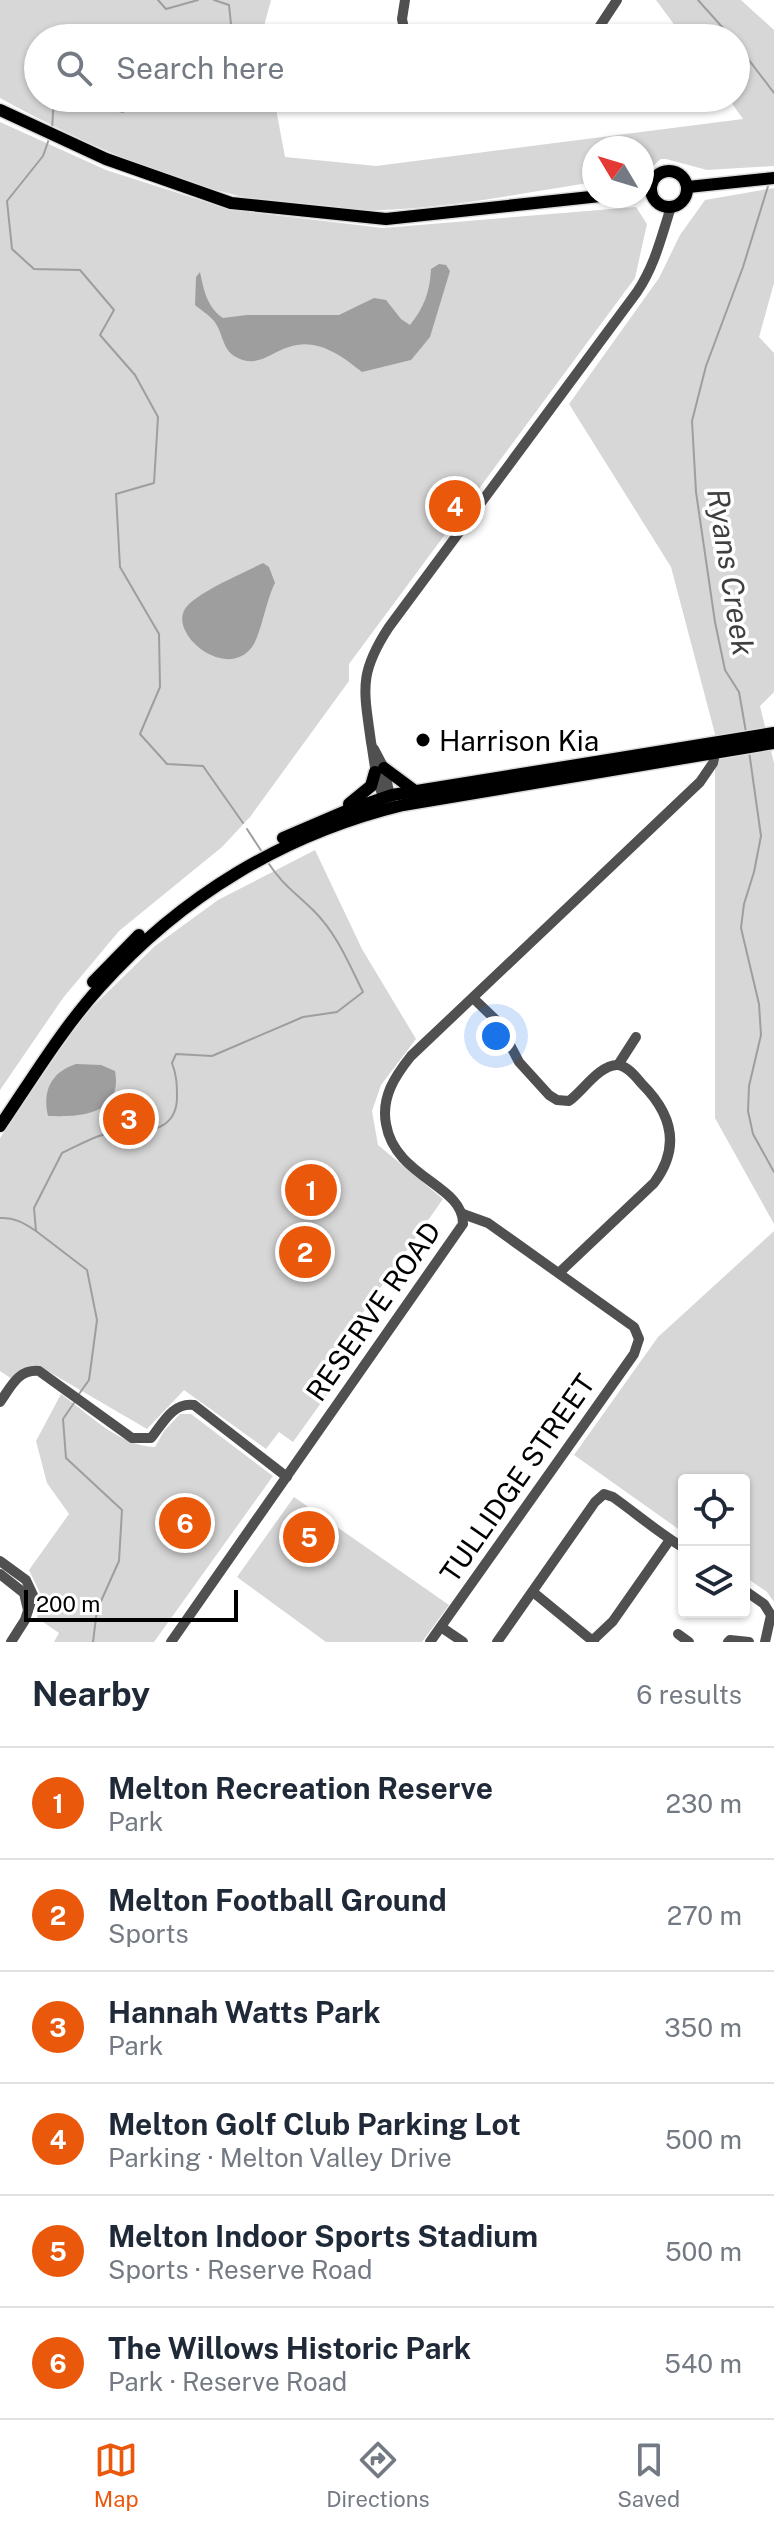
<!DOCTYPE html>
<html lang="en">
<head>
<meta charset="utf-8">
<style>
  :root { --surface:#fff; --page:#f2f2f3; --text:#1f2937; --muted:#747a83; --line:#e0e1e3; --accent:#ea580c }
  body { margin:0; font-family:"Public Sans",sans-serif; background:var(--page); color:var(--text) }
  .controls { position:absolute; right:24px; bottom:24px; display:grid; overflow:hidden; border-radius:8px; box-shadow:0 2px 6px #0004 }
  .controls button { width:72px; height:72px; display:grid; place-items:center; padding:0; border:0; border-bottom:2px solid var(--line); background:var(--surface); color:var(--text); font:40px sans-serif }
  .compass { position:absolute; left:582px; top:136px; width:72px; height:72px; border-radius:50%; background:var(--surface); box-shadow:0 2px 6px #0004; rotate:308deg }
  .scale { position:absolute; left:24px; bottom:20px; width:214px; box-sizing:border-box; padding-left:8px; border:4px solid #000; border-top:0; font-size:22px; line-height:28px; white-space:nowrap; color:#000; -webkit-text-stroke:6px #fff; paint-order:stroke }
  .you { position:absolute; left:496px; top:1036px; width:28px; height:28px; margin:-20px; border:6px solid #fff; border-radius:50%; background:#1a73e8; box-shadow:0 0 0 12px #1a73e833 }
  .badge { display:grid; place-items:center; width:52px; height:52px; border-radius:50%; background:var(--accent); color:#fff; font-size:26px; font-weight:700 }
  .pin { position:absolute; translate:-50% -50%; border:4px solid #fff; box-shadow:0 2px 8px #0006 }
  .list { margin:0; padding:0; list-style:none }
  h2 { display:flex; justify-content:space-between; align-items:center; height:104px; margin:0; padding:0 32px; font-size:34px }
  h2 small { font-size:26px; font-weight:400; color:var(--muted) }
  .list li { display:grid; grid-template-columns:52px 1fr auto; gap:24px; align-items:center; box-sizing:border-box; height:112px; padding:0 32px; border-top:2px solid var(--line) }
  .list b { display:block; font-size:30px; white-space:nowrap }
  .list p { margin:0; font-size:26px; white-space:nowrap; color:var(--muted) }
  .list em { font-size:26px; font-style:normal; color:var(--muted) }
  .icon { flex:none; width:44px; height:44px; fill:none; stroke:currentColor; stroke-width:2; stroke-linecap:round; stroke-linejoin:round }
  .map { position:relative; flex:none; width:774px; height:1642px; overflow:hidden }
  .search { position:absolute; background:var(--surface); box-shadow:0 2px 6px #0004; left:24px; right:24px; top:24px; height:88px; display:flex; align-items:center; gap:20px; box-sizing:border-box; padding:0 28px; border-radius:44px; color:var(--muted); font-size:30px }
  .sheet { height:776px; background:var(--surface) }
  nav { display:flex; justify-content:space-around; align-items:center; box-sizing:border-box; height:112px; border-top:2px solid var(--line); background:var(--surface); font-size:22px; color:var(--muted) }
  nav a { display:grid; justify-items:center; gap:4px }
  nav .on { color:var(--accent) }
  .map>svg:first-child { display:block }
</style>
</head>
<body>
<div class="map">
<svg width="774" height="1642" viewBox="0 0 774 1642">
  <rect width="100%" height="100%" fill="#fff"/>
  <g fill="#d7d7d7">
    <path d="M0,0h271l-8,30 1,8h-226v60h236l11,59 91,9 367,-47 -15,-21h8v-60h-52l-28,-38h85l33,30v136l-67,4 -41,-11h-5l-19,16v-27h-48v34c-90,14 -182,34 -273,27 -114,-9 -222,-57 -321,-111z"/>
    <polygon points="0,122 106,170 231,210 383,228 636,207 647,224 635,278 349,664 349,681 250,817 222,847 119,931 63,998 0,1090"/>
    <polygon points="774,188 774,283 759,337 774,353 774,692 760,706 774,763 774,1224 715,1118 715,734 671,567 569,404 659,278 680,235 705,200"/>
    <polygon points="315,850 362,949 416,1039 381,1085 372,1111 378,1145 443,1199 316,1379 331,1389 293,1442 279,1432 266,1449 184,1390 147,1429 39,1366 27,1367 12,1379 0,1371 0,1138 83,1016 155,946 218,900"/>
    <polygon points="774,1231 774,1602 767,1592 744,1576 744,1480 684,1480 684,1533 574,1455 658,1337"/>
    <path d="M61,1394c28,20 58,52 94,53l9,-16 16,-17h11l82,62 -119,166h-100l5,-9 -22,-15 4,-23 -12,-25 40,-56 -22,-31 -11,-42z"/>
    <polygon points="294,1497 449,1605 422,1642 326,1642 237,1577"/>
  </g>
  <g fill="#9e9e9e">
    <path d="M439,264l7,1 4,6 -20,66 -9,11 -10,12 -49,12c-20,-16 -45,-35 -73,-25 -18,5 -32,22 -53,10 -14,-7 -13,-25 -22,-36 -5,-6 -13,-11 -19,-16l1,-28 4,-5c4,19 7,35 23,46l24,-3h92l35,-17 12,2 15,19 9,6c14,-17 20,-34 21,-56z"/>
    <path d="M263,563l6,4 6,16c-9,17 -14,52 -23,64 -27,36 -89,-17 -64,-42 15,-15 55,-32 75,-42z"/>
    <path d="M76,1064l25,1 14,6c8,44 -35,46 -67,45 -6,-25 3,-44 28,-52z"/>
  </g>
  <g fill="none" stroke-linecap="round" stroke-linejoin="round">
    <g stroke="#9e9e9e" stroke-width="2">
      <polyline points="158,0 166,9 198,0"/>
      <polyline points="214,0 229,5 231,24 216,38"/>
      <polyline points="698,0 732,38"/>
      <polyline points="736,43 774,93"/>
      <polyline points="109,98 119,111 123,112 132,98"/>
      <polyline points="172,98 192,110 203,110 208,105 209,98"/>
      <polyline points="52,129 54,98"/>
      <polyline points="49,139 43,156 7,201 12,249 34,269 80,270 114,310 100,335 135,375 158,417 154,483 116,494 120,567 159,634 160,687 140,734 167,764 203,766 243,823"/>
      <polyline points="746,732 739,692 725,670 715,622 696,492 692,421 706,366 743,267 769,183"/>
      <polyline points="749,751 761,836 754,872 744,904 741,928 759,1004 761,1035 749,1086 748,1111 753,1134 774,1172"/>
      <polyline points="247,829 262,852"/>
      <path d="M0,1218c14,-1 24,5 36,13"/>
      <path d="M79,1394l10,-14 8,-60 -10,-50 -51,-39 -2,-23 28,-55c13,-6 27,-14 40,-18 28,-6 73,5 75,-36 0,-13 0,-23 -5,-36l4,-9 36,2 91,-39 34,-5 26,-20c-14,-28 -26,-58 -49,-81 -20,-20 -31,-25 -47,-50"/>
      <polyline points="74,1403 63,1419 66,1458 122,1510 119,1561 97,1610 93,1642"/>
    </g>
    <defs>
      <g id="major">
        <polyline points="0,110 106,159 231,203 386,219 600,196"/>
        <circle cx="669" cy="189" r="18"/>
        <polyline points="688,187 774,178"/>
        <polyline points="384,768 415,791"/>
        <polyline points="349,804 371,786 375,772"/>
        <polyline points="283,838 346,811 392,795 774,733"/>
        <polyline points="93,982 139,935"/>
        <path d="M0,1126c32,-47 62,-97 100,-139 81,-91 184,-153 303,-182l371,-62"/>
      </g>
    </defs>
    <use href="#major" stroke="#dbdbdb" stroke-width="15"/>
    <g stroke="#505050" stroke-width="10">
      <polyline points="405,0 402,19 406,38"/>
      <polyline points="592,38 617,0"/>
      <polyline points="374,749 384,768 391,801"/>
      <path d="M387,803c-12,-19 -12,-40 -16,-61 -7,-52 -13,-68 18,-115l248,-335c18,-27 24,-54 34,-85"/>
      <path d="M473,998l25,24 21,40 30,33 8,5 12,1c13,-9 31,-37 49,-36 10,1 18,12 24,19 30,30 39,63 12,99l-94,89"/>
      <polyline points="618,1065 636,1037"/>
      <path d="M0,1402c11,-15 18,-33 39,-31l93,67h19c12,-15 22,-36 43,-33l93,72"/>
      <polyline points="0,1561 26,1580 33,1595 25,1620 11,1642"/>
      <polyline points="0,1574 24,1593 28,1610"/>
      <polyline points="744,1590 764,1604 771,1615 765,1642"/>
      <polyline points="533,1592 594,1642"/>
      <polyline points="441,1627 463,1642"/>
      <polyline points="678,1634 689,1642"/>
      <polyline points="593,1640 613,1621 669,1541"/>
      <path d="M171,1642l292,-418c1,-39 -68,-46 -77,-100 -5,-27 9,-48 25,-68l289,-274 13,-19 3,-14"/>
      <polyline points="430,1642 634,1354 639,1339 634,1327 488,1223 463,1214"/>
      <path d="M497,1642l98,-140 9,-8 9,3c24,17 47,37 71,51"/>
      <polyline points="728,1642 730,1640 749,1642"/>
    </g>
    <use href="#major" stroke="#000" stroke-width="12"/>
  </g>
  <circle fill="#000" stroke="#fff" stroke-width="3" cx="423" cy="740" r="8"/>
  <g text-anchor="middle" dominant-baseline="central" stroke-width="7" stroke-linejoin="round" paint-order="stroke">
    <g font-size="28" fill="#000" stroke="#fff" text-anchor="start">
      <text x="439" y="740">Harrison Kia</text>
    </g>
    <g font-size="28" fill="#000" stroke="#fff">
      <text transform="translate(373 1311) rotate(-55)">RESERVE ROAD</text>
      <text transform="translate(517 1478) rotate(-55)">TULLIDGE STREET</text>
    </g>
    <g font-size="30" font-style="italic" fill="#3f3f3f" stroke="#fff">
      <text transform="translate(731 572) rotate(81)">Ryans Creek</text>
    </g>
  </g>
</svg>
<div class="controls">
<button><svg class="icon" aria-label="locate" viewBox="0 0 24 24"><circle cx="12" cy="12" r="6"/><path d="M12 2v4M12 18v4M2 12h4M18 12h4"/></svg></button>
<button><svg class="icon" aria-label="layers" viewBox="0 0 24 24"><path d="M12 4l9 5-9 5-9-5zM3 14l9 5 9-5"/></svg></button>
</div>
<svg class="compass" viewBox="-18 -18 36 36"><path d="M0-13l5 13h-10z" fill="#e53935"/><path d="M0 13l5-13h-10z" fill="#747a83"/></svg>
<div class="scale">200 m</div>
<div class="you"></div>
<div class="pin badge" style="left:311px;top:1190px">1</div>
<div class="pin badge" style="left:305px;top:1252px">2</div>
<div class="pin badge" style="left:129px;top:1119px">3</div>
<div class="pin badge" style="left:455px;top:506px">4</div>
<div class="pin badge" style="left:309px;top:1537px">5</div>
<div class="pin badge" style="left:185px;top:1523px">6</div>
<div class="search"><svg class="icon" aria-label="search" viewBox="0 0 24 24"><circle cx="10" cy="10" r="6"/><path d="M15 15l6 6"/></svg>Search here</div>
</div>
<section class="sheet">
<h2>Nearby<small>6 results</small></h2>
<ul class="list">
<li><span class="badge">1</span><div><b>Melton Recreation Reserve</b><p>Park</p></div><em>230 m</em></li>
<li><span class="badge">2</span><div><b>Melton Football Ground</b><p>Sports</p></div><em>270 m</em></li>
<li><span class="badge">3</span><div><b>Hannah Watts Park</b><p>Park</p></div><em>350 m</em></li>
<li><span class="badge">4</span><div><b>Melton Golf Club Parking Lot</b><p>Parking · Melton Valley Drive</p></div><em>500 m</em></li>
<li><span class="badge">5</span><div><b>Melton Indoor Sports Stadium</b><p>Sports · Reserve Road</p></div><em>500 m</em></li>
<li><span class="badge">6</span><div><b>The Willows Historic Park</b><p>Park · Reserve Road</p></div><em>540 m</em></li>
</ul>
</section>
<nav>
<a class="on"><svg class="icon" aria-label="map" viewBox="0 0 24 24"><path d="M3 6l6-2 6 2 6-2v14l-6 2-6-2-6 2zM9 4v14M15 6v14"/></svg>Map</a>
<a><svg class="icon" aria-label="directions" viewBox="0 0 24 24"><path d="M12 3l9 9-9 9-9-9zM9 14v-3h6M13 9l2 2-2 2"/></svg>Directions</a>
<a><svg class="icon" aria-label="saved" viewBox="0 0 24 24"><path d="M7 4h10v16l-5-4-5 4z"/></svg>Saved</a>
</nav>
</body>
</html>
